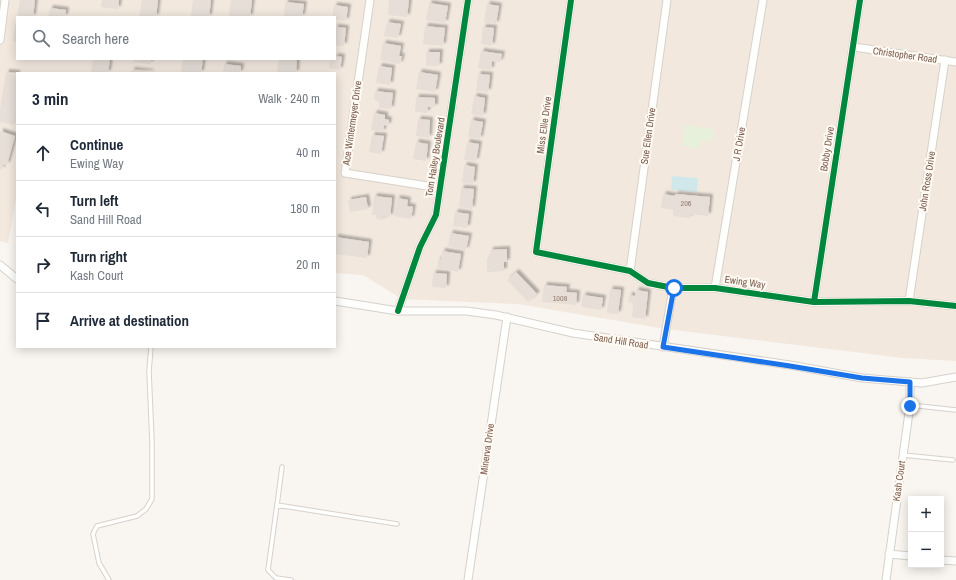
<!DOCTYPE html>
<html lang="en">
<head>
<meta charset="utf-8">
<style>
  :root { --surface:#fff; --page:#f2f2f3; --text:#1f2937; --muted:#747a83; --line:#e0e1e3 }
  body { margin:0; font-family:"Archivo Narrow",sans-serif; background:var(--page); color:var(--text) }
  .controls { position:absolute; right:12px; bottom:12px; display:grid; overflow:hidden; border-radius:0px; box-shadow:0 2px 10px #0003 }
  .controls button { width:36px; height:36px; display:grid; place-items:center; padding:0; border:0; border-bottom:1px solid var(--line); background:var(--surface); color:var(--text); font:20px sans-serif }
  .stop { position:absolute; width:12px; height:12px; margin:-9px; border:3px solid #1a73e8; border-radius:50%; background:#fff }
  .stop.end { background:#1a73e8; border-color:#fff; box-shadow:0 1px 4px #0008 }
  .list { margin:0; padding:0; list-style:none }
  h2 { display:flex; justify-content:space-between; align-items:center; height:52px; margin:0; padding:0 16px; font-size:17px }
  h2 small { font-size:13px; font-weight:400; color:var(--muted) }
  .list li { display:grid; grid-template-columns:26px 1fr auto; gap:12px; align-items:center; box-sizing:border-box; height:56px; padding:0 16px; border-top:1px solid var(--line) }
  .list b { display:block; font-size:15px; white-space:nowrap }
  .list p { margin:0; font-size:13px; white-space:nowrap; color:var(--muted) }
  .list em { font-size:13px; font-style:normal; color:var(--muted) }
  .icon { flex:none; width:22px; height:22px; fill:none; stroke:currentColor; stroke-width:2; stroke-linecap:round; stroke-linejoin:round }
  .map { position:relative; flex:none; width:956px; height:580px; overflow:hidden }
  .search { position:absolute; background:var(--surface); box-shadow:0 2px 10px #0003; left:16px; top:16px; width:320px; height:44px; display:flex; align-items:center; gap:10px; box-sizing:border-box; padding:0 14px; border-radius:0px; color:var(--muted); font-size:15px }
  .panel { position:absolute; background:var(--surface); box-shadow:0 2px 10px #0003; left:16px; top:72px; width:320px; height:276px; border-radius:0px }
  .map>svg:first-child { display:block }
</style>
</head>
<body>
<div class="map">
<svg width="956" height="580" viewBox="0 0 956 580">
  <defs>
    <filter id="shadow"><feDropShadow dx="3" dy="-3" stdDeviation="1" flood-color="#0004"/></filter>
  </defs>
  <rect width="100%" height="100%" fill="#f9f5f0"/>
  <path fill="#f2e8de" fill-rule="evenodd" d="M0,0h956v361l-53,-3 -237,-29 -148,-25 -116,-5 -39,-24 -28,-2v-200h-318v120l-9,50 -8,-2zM17,17h318v42h-318z"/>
  <polygon fill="#e7f0db" points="685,125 712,129 714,130 712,142 701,140 700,149 682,146"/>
  <polygon fill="#d0e8ea" points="672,176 698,178 697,192 671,190"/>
  <g fill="#e6ded7" filter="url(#shadow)">
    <polygon points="20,0 35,0 33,17 17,17"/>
    <polygon points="102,0 119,0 118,9 101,7"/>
    <polygon points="142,0 158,0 156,17 139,17"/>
    <polygon points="193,0 211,0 209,17 191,17"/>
    <polygon points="231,0 252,0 250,17 229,17"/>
    <polygon points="389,0 409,0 407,17 388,15"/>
    <polygon points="285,2 304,4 302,17 284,17"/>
    <polygon points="429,3 448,6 445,23 426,20"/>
    <polygon points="487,4 499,6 496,24 484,22"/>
    <polygon points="334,5 348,7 346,21 335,19 335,17 332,17"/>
    <polygon points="50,8 66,10 65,17 48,17"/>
    <polygon points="16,21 17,21 17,42 13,41"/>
    <polygon points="387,22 401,24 398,38 384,36"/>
    <polygon points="425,26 445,28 443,46 423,44"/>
    <polygon points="335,27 346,28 344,46 335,45"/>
    <polygon points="483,27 494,28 492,46 481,44"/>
    <polygon points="383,43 401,46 399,56 402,56 400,64 380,60"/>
    <polygon points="481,51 502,54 500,62 492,61 491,70 478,68"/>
    <polygon points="426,52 440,52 439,66 426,66"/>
    <polygon points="335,56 342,57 340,70 329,68 330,59 335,59"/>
    <polygon points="93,59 110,59 108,73 91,73"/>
    <polygon points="134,59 151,59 150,64 133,62"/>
    <polygon points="183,59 203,59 201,73 181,73"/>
    <polygon points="279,59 297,59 296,73 277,73"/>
    <polygon points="224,64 241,66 240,73 223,73"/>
    <polygon points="379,66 392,68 390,85 376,83"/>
    <polygon points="132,70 151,72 151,73 131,73"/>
    <polygon points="6,72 17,73 17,110 15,125 0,122 0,109"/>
    <polygon points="419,72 438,75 435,92 416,89"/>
    <polygon points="478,74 490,75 488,92 476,91"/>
    <polygon points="375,91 393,93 391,109 379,108 379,101 374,100"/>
    <polygon points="474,96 485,98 483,116 471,114"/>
    <polygon points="416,97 435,98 435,107 428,107 427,113 415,112"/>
    <polygon points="374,113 385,115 385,119 389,120 388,126 384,125 383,132 371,130"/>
    <polygon points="418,119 430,120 429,138 416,136"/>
    <polygon points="471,120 483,122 480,139 468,137"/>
    <polygon points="0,131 15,136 7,165 3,164 2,170 0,169"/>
    <polygon points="372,135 384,136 381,154 369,152"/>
    <polygon points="416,142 428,144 426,161 413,159"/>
    <polygon points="467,142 479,144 476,161 464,160"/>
    <polygon points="464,165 475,167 473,184 462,183"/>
    <polygon points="461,188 474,189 472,209 459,207"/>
    <polygon points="663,194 675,196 675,194 710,197 708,216 690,214 690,218 673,216 673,210 661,208"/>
    <polygon points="374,196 392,198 390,217 383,216 383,220 376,219 376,215 372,215"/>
    <polygon points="366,197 368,209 350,212 348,200"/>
    <polygon points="397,198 408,200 407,206 413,207 411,219 394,216"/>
    <polygon points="455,212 469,214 467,228 453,226"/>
    <polygon points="450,233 469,236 466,250 448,247"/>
    <polygon points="335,237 369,242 367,258 335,254"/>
    <polygon points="507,249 507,262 504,262 504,271 487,272 487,258 490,258 490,250"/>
    <polygon points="442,251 461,254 458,272 437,268 438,259 441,260"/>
    <polygon points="516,272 537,294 528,302 507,280"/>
    <polygon points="433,273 447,274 446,288 432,287"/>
    <polygon points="544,285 567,287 566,292 577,293 576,305 542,302"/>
    <polygon points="610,289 621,290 618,314 607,313"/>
    <polygon points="636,290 648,292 645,319 632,317 633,303 628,302 629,295 635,296"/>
    <polygon points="583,295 603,298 601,310 581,307"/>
  </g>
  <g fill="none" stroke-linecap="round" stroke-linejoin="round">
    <defs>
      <g id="lane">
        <polyline points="910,405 956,410"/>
        <polyline points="903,455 953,460"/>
        <polyline points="277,505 282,467"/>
        <polyline points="109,580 99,563 93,534 97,526 137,516 146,509 152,499 152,442 149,371 151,347"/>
        <polyline points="291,580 276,578 268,570 277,505 397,524"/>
      </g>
      <g id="street">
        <polyline points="370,0 345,173 440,188"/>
        <polyline points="571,0 536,252 630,271 648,283 673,288 715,288 814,302 909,301 956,306"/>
        <polyline points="0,40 5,0"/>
        <polyline points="854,47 956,62"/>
        <polyline points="0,265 17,279"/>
        <polyline points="630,271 667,0"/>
        <polyline points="715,288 763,0"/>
        <polyline points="335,301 398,311 466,311 496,315 573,333 790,365 862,378 922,383 956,377"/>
        <polyline points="909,301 945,60"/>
        <polyline points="814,302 860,0"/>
        <polyline points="398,311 420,247 436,215 468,0"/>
        <polyline points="663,347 673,288"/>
        <polyline points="889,554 911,556"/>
        <polyline points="941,560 956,561"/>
        <polyline points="468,580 507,317"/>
        <polyline points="886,580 910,405 910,382"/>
      </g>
    </defs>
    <use href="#lane" stroke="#d7d1cb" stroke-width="5.5"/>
    <use href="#street" stroke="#d7d1cb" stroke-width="9"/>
    <use href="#lane" stroke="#fefefd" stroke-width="3.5"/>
    <use href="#street" stroke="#fefefd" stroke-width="7"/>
    <defs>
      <g id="cycleway">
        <polyline points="571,0 536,252 630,271 648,283 673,288 715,288 814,302 909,301 956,306"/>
        <polyline points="814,302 860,0"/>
        <polyline points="398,311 420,247 436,215 468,0"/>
      </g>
    </defs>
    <use href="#cycleway" stroke="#fffaf3" stroke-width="8"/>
    <use href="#cycleway" stroke="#00873e" stroke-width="6"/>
  </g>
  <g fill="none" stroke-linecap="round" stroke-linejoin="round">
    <polyline stroke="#1a73e8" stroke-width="5" points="674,288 663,347 790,366 862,378 910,382 910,406"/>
  </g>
  <g text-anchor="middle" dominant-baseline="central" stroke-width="4" stroke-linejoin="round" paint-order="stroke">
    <g font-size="8" fill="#977e72">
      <text x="686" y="203">206</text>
      <text x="560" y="298">1008</text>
    </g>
    <g font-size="10" fill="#7a5c4d" stroke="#fffaf3">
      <text transform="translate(905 55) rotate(8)">Christopher Road</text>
      <text transform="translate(352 123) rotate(-82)">Ace Wintermeyer Drive</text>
      <text transform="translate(544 125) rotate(-82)">Miss Ellie Drive</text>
      <text transform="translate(648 136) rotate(-82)">Sue Ellen Drive</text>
      <text transform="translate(739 144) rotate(-80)">J R Drive</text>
      <text transform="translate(827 149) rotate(-81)">Bobby Drive</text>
      <text transform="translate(435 157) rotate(-81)">Tom Hailey Boulevard</text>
      <text transform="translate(927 181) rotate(-81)">John Ross Drive</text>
      <text transform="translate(745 282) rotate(8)">Ewing Way</text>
      <text transform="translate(621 341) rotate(9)">Sand Hill Road</text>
      <text transform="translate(487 449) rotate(-82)">Minerva Drive</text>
      <text transform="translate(899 481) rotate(-82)">Kash Court</text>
    </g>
  </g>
</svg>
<div class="controls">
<button>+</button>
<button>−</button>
</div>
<div class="stop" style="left:674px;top:288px"></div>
<div class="stop end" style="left:910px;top:406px"></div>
<div class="search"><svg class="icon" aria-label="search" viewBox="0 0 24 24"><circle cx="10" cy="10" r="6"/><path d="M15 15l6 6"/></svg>Search here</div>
<section class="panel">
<h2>3 min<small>Walk · 240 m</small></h2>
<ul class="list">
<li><svg class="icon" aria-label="ahead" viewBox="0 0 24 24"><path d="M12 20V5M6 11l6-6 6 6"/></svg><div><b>Continue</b><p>Ewing Way</p></div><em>40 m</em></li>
<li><svg class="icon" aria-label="left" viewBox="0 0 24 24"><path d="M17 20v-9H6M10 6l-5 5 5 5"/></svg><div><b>Turn left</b><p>Sand Hill Road</p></div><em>180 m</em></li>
<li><svg class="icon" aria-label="right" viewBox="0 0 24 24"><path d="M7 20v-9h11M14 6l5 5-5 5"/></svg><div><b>Turn right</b><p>Kash Court</p></div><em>20 m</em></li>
<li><svg class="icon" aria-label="arrive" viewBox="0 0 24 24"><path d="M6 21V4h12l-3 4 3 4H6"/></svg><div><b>Arrive at destination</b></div></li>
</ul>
</section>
</div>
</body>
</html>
